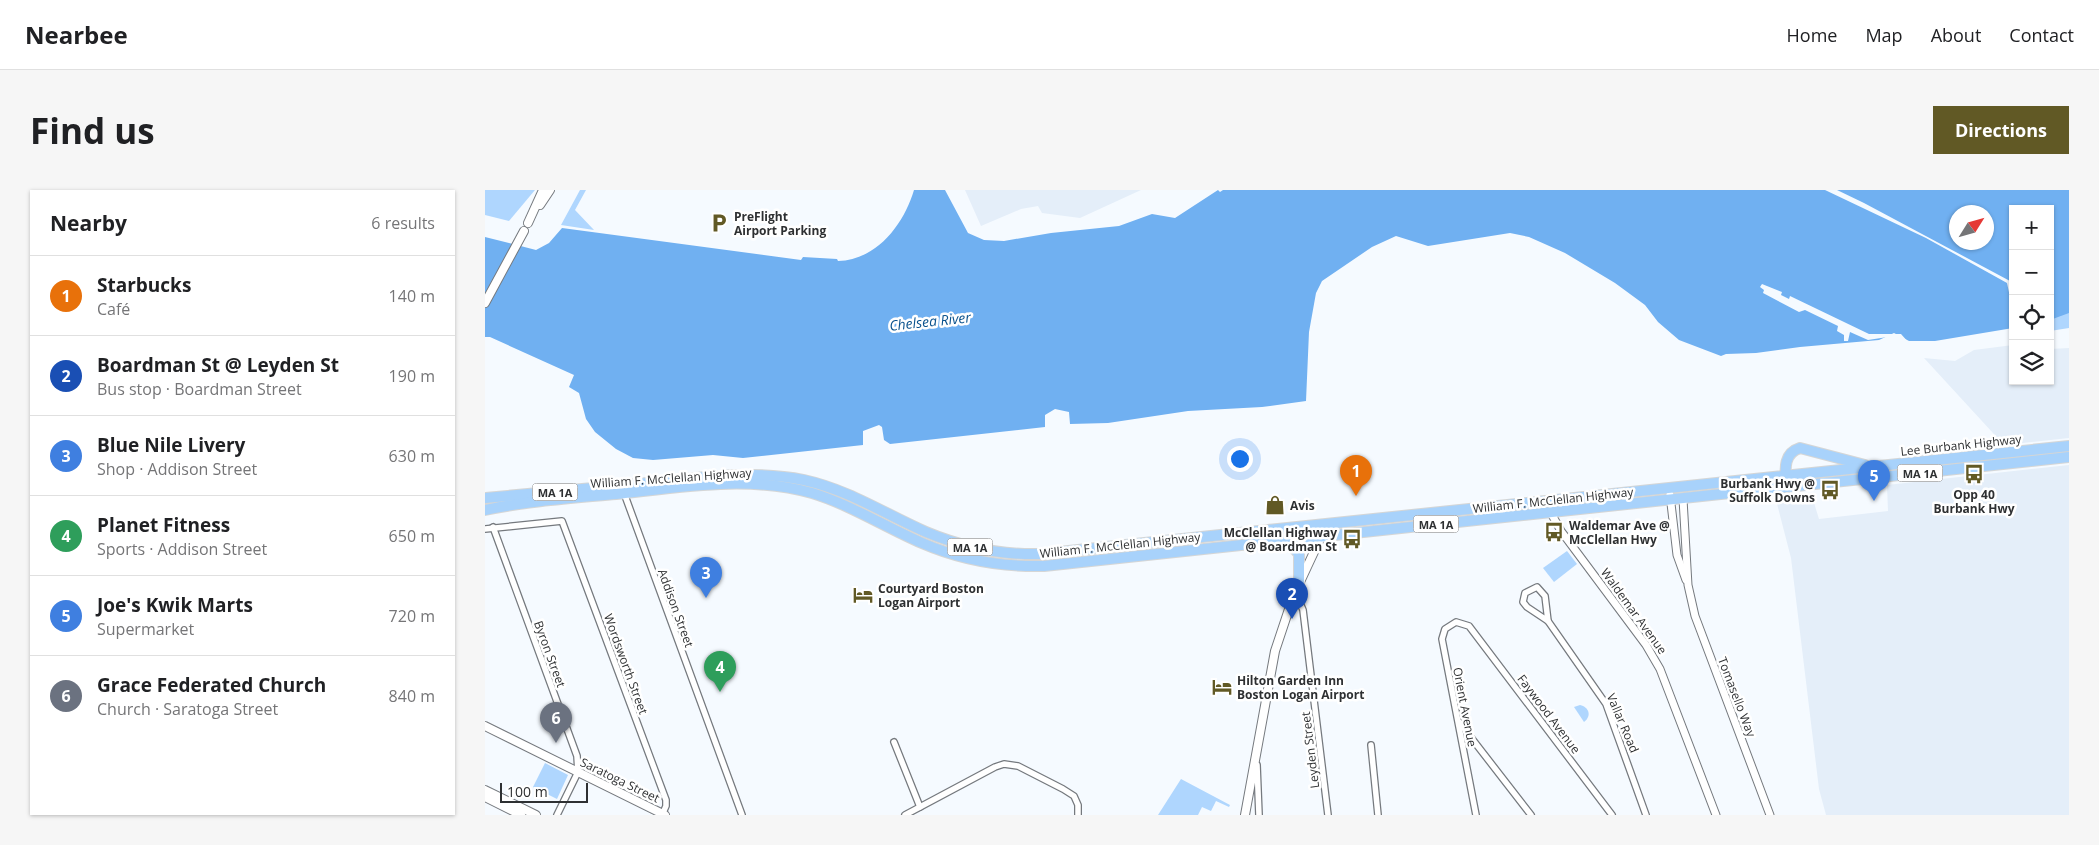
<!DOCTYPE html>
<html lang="en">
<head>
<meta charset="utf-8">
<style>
  :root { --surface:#fff; --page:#f6f6f6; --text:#202124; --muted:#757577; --line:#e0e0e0; --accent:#615925 }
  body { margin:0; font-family:"Open Sans",sans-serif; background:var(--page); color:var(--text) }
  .controls { position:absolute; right:15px; top:15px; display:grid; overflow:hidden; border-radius:0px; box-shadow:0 1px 4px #0004 }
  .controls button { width:45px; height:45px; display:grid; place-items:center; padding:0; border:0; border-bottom:1px solid var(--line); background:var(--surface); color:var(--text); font:25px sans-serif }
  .compass { position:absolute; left:1464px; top:15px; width:45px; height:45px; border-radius:50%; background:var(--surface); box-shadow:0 1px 4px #0004; rotate:53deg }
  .scale { position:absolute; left:15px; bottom:12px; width:88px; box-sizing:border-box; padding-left:5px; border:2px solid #2e3032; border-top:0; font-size:14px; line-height:18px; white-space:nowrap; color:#2e3032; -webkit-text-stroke:4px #fff; paint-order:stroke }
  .you { position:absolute; left:754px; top:268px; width:18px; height:18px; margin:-12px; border:4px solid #fff; border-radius:50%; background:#1a73e8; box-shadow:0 0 0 8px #1a73e833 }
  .badge { display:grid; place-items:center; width:32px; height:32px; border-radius:50%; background:var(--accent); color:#fff; font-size:16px; font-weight:700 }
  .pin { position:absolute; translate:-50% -41px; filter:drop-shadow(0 1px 2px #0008) }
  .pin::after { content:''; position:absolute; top:26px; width:18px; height:15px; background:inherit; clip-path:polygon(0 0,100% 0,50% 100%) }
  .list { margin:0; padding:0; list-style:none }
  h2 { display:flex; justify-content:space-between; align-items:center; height:65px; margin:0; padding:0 20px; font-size:21px }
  h2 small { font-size:16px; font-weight:400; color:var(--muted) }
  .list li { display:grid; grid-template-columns:32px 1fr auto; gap:15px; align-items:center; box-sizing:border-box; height:80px; padding:0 20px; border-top:1px solid var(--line) }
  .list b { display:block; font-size:19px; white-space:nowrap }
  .list p { margin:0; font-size:16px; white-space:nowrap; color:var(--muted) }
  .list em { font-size:16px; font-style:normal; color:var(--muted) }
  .icon { flex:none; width:28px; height:28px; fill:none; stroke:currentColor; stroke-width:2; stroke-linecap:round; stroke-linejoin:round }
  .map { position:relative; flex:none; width:1584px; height:625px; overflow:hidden; border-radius:0px }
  header { display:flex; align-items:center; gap:30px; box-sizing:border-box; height:70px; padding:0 25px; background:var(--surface); border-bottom:1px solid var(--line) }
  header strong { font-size:24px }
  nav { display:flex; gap:28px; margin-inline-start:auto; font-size:18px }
  .intro { display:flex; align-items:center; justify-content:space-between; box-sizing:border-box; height:120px; padding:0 30px }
  h1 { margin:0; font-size:35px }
  .button { padding:12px 22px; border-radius:0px; background:var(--accent); color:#fff; font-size:18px; font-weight:700 }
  main { display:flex; gap:30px; padding:0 30px }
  aside { flex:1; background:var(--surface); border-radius:0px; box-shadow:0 1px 4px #0004 }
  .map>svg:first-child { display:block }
</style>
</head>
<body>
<header>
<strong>Nearbee</strong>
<nav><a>Home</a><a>Map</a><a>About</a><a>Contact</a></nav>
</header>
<div class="intro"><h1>Find us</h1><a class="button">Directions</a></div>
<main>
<aside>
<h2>Nearby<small>6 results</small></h2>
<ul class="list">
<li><span class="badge" style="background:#e8710a">1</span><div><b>Starbucks</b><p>Café</p></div><em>140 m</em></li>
<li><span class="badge" style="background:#1a4fb4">2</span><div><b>Boardman St @ Leyden St</b><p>Bus stop · Boardman Street</p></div><em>190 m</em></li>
<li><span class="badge" style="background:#3f7fe0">3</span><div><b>Blue Nile Livery</b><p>Shop · Addison Street</p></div><em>630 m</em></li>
<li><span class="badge" style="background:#2e9e5b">4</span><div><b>Planet Fitness</b><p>Sports · Addison Street</p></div><em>650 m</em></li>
<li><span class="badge" style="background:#3f7fe0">5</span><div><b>Joe's Kwik Marts</b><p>Supermarket</p></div><em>720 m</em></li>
<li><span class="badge" style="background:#6b7280">6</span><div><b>Grace Federated Church</b><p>Church · Saratoga Street</p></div><em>840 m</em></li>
</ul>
</aside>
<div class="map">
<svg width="1584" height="625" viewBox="0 0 1584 625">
  <rect width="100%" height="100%" fill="#f5faff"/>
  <g fill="#e4eef9">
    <polygon points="480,0 656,0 595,28 557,23 553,16 536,19 496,36"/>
    <polygon points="1528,155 1528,191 1565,191 1565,159 1584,158 1584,248 1519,255 1439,168 1470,171 1489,160"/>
    <polygon points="1584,275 1584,625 1341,625 1334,599 1306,368 1290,306 1326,303 1334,329 1403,321 1402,295"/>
  </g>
  <g fill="#afd6fe">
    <polygon points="0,0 50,0 24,31 0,25"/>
    <polygon points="95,0 101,0 90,20 109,40 76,35"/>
    <polygon points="1565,56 1584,66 1584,138 1565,141"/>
    <polygon points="1082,361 1092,374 1069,392 1058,378"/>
    <path d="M1095,515c9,2 12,11 4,17l-10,-15z"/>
    <polygon points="60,573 83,585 72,609 48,597"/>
    <polygon points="696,589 745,615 744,617 731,611 726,621 717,617 713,625 673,625"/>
  </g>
  <path fill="#70b0f1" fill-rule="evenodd" d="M429,0h31l23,43 16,7 20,1 47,-8 68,-7 33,-12 23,4 43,-28 2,2 3,-2h846v123l-19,7v-111h-37v119l-78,13h-26l-15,-8 -15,7 -79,7 -44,6 -30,1 -5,2 -42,-16 -21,-18 -13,-17 -30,-22 -50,-30 -36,-16 -19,-4 -82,13 -32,-10 -24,11 -50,34 -6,12 -7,39 -3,69 -44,6 -74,4 -80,12 -38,1 -1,-12 -14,-3 -10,6v12l-155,17 -6,-4 -2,-13 -3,-2 -16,6v14l-120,13 -30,-3 -60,5 -20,-2 -17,-9 -21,-17 -9,-13 -7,-26 -10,-6 5,-12 -84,-38h-5v-100l51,13 13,-7 13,-15 239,32 2,-3 34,2 1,2c39,-1 66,-37 76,-71zM1472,22h30v30h-30z"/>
  <g fill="#f5faff">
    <polygon points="1340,0 1352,0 1379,13 1525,91 1528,121 1522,93 1441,48"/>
    <polygon points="1277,94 1297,102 1296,105 1304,109 1305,106 1384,144 1416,144 1424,153 1409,146 1383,150 1365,142 1363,151 1359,151 1359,145 1352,141 1353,136 1320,120 1314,122 1278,103 1279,100 1275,97"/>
  </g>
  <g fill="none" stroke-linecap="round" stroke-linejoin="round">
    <defs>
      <g id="minor">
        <polyline points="139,303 257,625"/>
        <polyline points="8,337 92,566 93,582 72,625"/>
        <polyline points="0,339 77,331 181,610 181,616 177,625"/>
        <polygon points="1052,397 1060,406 1063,431 1042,417 1038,412 1040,403"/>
        <polyline points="808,407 815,413 818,420 843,625"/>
        <polyline points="1063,431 1121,514 1161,625"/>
        <polyline points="974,532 1046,625"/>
        <polyline points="409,552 435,617"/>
        <polyline points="886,555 893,625"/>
        <polyline points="772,575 774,625"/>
        <polyline points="420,625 510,577 519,574 533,576 578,599 589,606 593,615 593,625"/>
        <polyline points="991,625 957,449 960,439 971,432 984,436 1127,625"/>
      </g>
      <g id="tertiary">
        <polyline points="1185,305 1192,365 1201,390"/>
        <polyline points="1198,309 1203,395 1210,426 1285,625"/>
        <polyline points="1066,323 1076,341 1161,455 1175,479 1231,625"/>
      </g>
      <g id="secondary">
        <polyline points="55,15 65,0"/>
        <polyline points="43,33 58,0"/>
        <polyline points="0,113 39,41"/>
        <polyline points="0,536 180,625"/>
        <polyline points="0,600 51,625"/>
        <polyline points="0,607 36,625"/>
        <polyline points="760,625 790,461 808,407 842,334"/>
      </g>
      <g id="trunk">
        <path d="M1301,292c-1,-14 -2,-29 14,-34l65,17"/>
        <path d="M0,308c58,-5 115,-11 173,-16 49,-5 98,-12 146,-2 45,10 81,34 122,52 36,15 74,23 114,22l1029,-108"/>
        <path d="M0,320c43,-9 88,-12 131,-16 65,-7 133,-19 196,-1 39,12 73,34 110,50 39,17 80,24 122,23l1025,-109"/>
        <polyline points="796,352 807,356 814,364 814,393"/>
      </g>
    </defs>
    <use href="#minor" stroke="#75797e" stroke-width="8"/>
    <use href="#tertiary" stroke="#75797e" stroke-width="9"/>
    <use href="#secondary" stroke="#75797e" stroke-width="10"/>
    <use href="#trunk" stroke="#d5d6d6" stroke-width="12"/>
    <use href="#minor" stroke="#fff" stroke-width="5.5"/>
    <use href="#tertiary" stroke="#fff" stroke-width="7"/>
    <use href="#secondary" stroke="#fff" stroke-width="8"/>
    <use href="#trunk" stroke="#a8d2fb" stroke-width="10"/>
  </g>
  <defs>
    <symbol id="parking-bare" viewBox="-9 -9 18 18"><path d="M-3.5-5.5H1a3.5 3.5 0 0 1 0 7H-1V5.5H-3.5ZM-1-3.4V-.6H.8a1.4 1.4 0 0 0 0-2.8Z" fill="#615925" stroke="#fff" stroke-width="2.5" paint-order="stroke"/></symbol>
    <symbol id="bus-bare" viewBox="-9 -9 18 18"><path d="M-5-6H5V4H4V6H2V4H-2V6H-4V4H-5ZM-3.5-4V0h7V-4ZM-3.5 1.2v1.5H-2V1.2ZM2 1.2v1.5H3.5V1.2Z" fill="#615925" stroke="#fff" stroke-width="2.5" paint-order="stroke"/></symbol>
    <symbol id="shop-bare" viewBox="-9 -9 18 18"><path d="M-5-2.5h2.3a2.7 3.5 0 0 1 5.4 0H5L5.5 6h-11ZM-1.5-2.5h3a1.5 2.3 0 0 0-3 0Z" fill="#615925" stroke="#fff" stroke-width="2.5" paint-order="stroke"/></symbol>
    <symbol id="hotel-bare" viewBox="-9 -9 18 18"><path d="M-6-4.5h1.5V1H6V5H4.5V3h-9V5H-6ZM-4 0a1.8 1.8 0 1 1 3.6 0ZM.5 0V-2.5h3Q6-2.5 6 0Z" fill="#615925" stroke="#fff" stroke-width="2.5" paint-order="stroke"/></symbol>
  </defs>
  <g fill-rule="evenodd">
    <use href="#parking-bare" x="220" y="19" width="28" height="28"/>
    <use href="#bus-bare" x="1475" y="270" width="28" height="28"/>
    <use href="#bus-bare" x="1331" y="286" width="28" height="28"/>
    <use href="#shop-bare" x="776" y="301" width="28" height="28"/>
    <use href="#bus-bare" x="1055" y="328" width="28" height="28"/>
    <use href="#bus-bare" x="853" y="335" width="28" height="28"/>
    <use href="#hotel-bare" x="364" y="391" width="28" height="28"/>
    <use href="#hotel-bare" x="723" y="483" width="28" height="28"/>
  </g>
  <g text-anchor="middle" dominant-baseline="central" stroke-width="5" stroke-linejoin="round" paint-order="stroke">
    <g fill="#fff" stroke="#6d6e70" stroke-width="1">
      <rect x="1412.5" y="274.5" width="45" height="17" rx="4"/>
      <rect x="47.5" y="293.5" width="45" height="17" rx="4"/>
      <rect x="928.5" y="325.5" width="45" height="17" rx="4"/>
      <rect x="462.5" y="348.5" width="45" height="17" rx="4"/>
    </g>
    <g font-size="11" font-weight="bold" fill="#2e3032">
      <text x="1435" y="283">MA 1A</text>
      <text x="70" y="302">MA 1A</text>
      <text x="951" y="334">MA 1A</text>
      <text x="485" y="357">MA 1A</text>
    </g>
    <g font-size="12" font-weight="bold" fill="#2e3032" stroke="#fff" text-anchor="start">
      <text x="249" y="26">PreFlight<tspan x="249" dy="14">Airport Parking</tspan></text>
      <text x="1330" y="293" text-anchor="end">Burbank Hwy @<tspan x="1330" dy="14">Suffolk Downs</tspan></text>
      <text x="1489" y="304" text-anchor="middle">Opp 40<tspan x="1489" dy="14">Burbank Hwy</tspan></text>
      <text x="805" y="315">Avis</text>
      <text x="1084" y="335">Waldemar Ave @<tspan x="1084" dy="14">McClellan Hwy</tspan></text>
      <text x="852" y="342" text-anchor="end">McClellan Highway<tspan x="852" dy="14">@ Boardman St</tspan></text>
      <text x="393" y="398">Courtyard Boston<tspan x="393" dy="14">Logan Airport</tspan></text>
      <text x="752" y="490">Hilton Garden Inn<tspan x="752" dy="14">Boston Logan Airport</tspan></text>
    </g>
    <g font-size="12" fill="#2e3032" stroke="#fff">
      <text transform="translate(1476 255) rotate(-6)">Lee Burbank Highway</text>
      <text transform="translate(186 288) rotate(-4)">William F. McClellan Highway</text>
      <text transform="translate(1068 310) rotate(-6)">William F. McClellan Highway</text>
      <text transform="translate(635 355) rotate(-6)">William F. McClellan Highway</text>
      <text transform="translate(191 418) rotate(70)">Addison Street</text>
      <text transform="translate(1149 421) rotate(54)">Waldemar Avenue</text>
      <text transform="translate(65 464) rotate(70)">Byron Street</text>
      <text transform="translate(141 474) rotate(70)">Wordsworth Street</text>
      <text transform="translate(1252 507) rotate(69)">Tomasello Way</text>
      <text transform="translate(980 517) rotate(79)">Orient Avenue</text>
      <text transform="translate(1064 524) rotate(53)">Faywood Avenue</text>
      <text transform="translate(1138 533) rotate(67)">Vallar Road</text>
      <text transform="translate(825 560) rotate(-97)">Leyden Street</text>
      <text transform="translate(135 590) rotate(26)">Saratoga Street</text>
    </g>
    <g font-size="14" font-style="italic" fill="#0a528d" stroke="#fff">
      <text transform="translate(445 131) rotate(-6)">Chelsea River</text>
    </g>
  </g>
</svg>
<div class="controls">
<button>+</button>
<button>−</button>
<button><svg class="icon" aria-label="locate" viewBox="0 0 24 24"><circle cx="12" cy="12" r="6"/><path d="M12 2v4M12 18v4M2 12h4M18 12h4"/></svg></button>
<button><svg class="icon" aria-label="layers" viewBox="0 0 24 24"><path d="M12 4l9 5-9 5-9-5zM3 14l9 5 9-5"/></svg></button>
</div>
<svg class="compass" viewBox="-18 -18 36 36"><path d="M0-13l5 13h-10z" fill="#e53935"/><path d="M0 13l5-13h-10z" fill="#757577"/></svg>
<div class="scale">100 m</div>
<div class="you"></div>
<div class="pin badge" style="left:871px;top:306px;background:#e8710a">1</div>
<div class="pin badge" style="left:807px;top:429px;background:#1a4fb4">2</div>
<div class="pin badge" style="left:221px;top:408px;background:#3f7fe0">3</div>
<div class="pin badge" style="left:235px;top:502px;background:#2e9e5b">4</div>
<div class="pin badge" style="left:1389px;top:311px;background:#3f7fe0">5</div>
<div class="pin badge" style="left:71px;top:553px;background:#6b7280">6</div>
</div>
</main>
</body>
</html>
